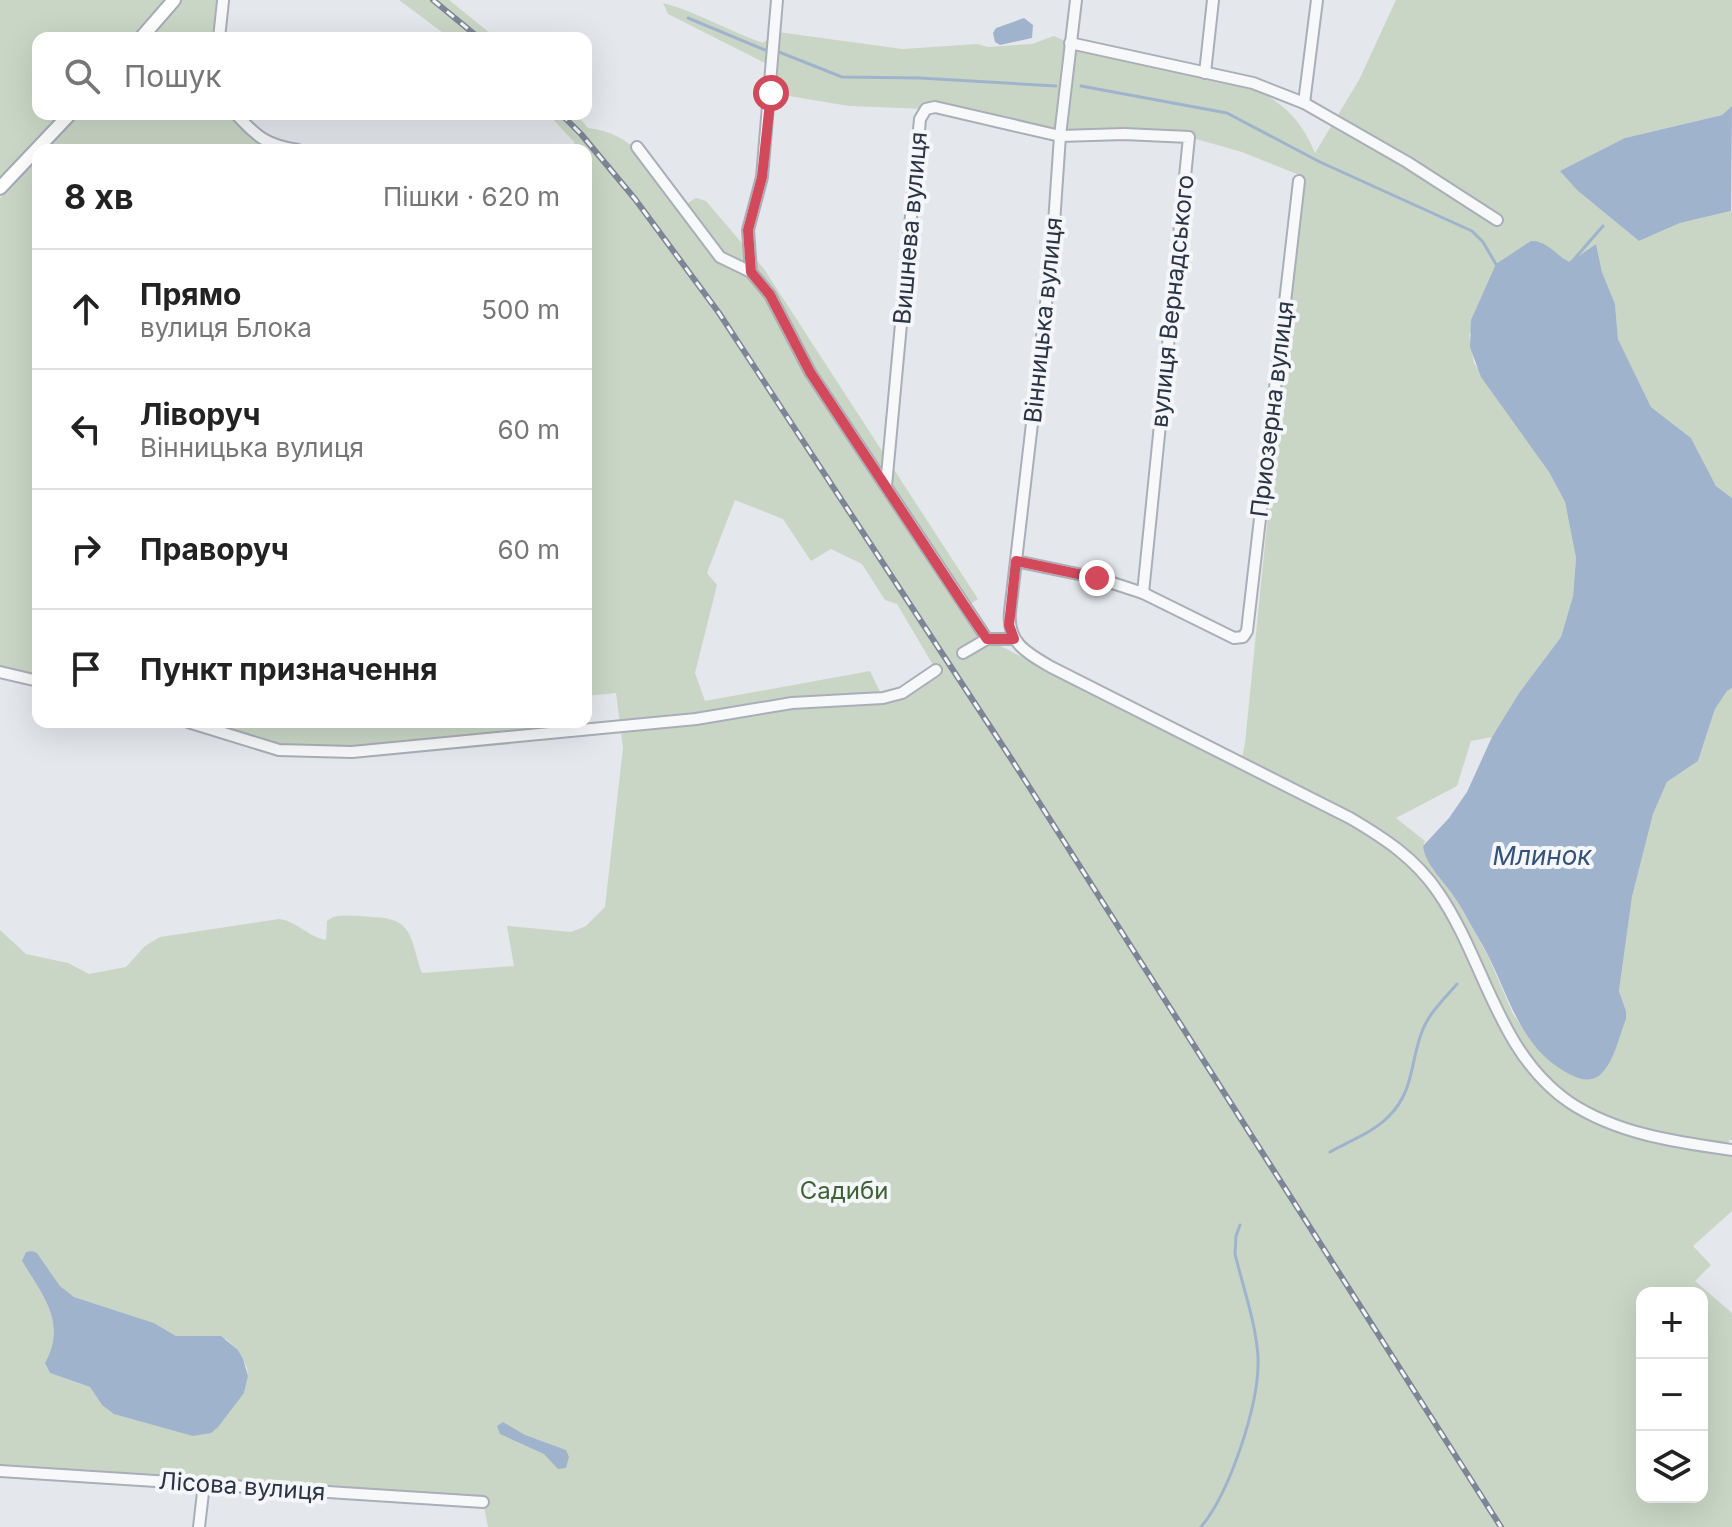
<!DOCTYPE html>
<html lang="uk">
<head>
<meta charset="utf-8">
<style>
  :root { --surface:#fff; --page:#f2f2f2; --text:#222; --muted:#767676; --line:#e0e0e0 }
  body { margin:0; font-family:Inter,sans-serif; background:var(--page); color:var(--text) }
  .controls { position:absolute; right:24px; bottom:24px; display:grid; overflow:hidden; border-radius:16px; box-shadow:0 8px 32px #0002 }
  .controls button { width:72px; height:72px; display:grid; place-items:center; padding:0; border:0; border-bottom:2px solid var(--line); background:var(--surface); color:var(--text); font:40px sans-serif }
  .stop { position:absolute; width:24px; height:24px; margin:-18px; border:6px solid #d1495b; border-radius:50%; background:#fff }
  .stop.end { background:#d1495b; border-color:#fff; box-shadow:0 2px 8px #0008 }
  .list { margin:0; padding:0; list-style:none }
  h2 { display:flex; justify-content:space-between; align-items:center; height:104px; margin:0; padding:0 32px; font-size:34px }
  h2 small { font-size:26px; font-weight:400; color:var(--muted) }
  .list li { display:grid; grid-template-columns:52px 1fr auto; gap:24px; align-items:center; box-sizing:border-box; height:120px; padding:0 32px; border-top:2px solid var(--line) }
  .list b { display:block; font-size:30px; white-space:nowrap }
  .list p { margin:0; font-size:26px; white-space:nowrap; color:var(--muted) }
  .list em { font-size:26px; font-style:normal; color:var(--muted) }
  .icon { flex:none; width:44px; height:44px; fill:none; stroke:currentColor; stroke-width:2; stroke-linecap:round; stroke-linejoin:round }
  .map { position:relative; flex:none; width:1732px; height:1527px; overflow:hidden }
  .search { position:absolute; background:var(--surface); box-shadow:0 8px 32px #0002; left:32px; top:32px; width:560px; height:88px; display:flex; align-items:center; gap:20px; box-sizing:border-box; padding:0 28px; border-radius:16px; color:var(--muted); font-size:30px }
  .panel { position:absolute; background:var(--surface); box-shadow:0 8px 32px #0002; left:32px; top:144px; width:560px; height:584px; border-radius:16px }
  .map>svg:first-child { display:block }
</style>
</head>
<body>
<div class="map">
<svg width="1732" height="1527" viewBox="0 0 1732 1527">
  <rect width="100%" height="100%" fill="#e4e7ec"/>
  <g fill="#c9d6c5" fill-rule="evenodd">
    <polygon points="0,0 164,0 132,38 38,38 38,114 60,114 0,177"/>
    <polygon points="181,0 224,0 219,38 149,38"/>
    <polygon points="399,0 449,0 496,38 450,38"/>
    <path d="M1396,0h336v106l-10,9 -97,23 -47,53 61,50 41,-18 52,-12v287l-16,-12 -25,-48 -40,-31 -33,-68 -3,-35 -13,-32 -6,-28 -26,18 -17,-10 -84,82 5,29 75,109 16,30 11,56 -3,38 -12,41 -42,56 -27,44 -21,4 -14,45 -61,32 29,23 -2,5 4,13 29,40 32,57 25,58 23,33 90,-36 -7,-20 13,-94 21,-83 14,-32 31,-21 17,-52 12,-18 5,-3v452h-3l-2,16 5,1v54l-39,35 18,19 -16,16 37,32v214h-1244l-5,-25 -483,-31v-541l26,24 42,9 21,11 37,-7 19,-21 15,-9 119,-18c18,2 29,18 47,21l1,-19 6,-4c13,-3 26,-1 39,0 43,1 38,23 50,56l92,-7 -7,-40 64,6 15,-6 19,-19 18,-159 -7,-55 -30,3v-546h-19l8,-7 -27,-29h28l12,14c46,4 70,45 95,78l13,-8 10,3 58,68 214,330 -12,8 21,32 253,131 5,-27 57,-567 -60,-24 -53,-15 -129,-1 -134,-27 -77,-3 -78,-13v-27l-103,-52 -5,-11c34,9 66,28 100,40l15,-11 124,17 76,-5 10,3 44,-3 22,-8 16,7c53,12 107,20 158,38 14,4 28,8 41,16 23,14 36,32 46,56l44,-73zM735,500l48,19 28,42 20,-12 31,15 23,36 12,4 39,66 -53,28 -13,-27 -165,30 -10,-28 22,-88 -10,-12zM37,1253l23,33 14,11 80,26 22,13 50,3 12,11 9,18 1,8 -4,17 -142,12 -12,-18 -40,-14 -5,-10c22,-41 -2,-67 -23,-102zM1642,1293h60v204h-60z"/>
    <polygon points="79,114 236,114 255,134 298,150 46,150"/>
    <polygon points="38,158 38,681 0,672 0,198"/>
    <polygon points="188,722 541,722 527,736 352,752 279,750"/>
  </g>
  <g fill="#9fb4cc">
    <polygon points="1024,18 1033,25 1032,38 1000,45 995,42 993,33 996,28"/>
    <polygon points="1732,106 1731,211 1680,223 1639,241 1578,191 1560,171 1625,138 1722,115"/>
    <path d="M1531,241c16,-1 25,15 39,21l26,-18 6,28 13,32 3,35 33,68 40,31 25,48 16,12v190l-5,3 -12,18 -17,52 -31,21 -14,32 -21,83 -13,94 7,20v8c-7,17 -12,44 -26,56 -9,7 -19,5 -29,0 -53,-26 -62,-83 -88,-129 -10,-16 -18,-33 -28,-48 -10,-16 -30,-33 -32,-52l26,-28 18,-26 25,-55 27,-44 42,-56 12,-41 3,-38 -11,-56 -16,-30 -68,-95 -11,-30 1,-27 25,-56z"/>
    <path d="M32,1251l5,2 23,33 14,11 80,26 22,13h45l17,14 5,9 5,17 -4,17 -26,34 -7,6 -18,3 -79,-22 -12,-9 -12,-18 -40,-14 -5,-10c22,-41 -2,-67 -23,-102l4,-9z"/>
    <polygon points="503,1422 525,1435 566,1450 569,1457 566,1468 558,1469 544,1454 500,1434 497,1426"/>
  </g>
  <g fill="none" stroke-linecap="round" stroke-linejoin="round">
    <g stroke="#9fb4cc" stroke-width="3">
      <polyline points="688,18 765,50"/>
      <polyline points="779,52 842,77 920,78 1056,86"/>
      <polyline points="1081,86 1227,113 1320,162 1472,231 1483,242 1497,266"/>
      <polyline points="1569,265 1603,226"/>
      <path d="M1330,1152c19,-11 44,-20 59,-36 26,-26 21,-56 34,-87 7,-17 22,-31 34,-45"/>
      <path d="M1201,1527c29,-35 59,-124 57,-170 -2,-34 -15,-70 -23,-103l1,-18 4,-11"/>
    </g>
    <defs>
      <g id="minor">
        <polyline points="777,0 762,177 748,230 751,272 770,295 810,372 987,639"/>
        <path d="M1076,0l-16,136 -8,116 -42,360c-3,31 17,41 41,55l299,151c34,20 65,40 88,74 47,68 59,160 131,210 48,32 107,40 163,48"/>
        <polyline points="219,38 223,1"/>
        <polyline points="1070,43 1253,83 1304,103 1407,162 1497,220"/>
        <polyline points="1205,73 1213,0"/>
        <polyline points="1304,103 1317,0"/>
        <path d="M236,114c21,23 30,31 62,36"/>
        <polyline points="637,147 720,257 751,272"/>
        <polyline points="886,486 920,119 926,109 935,107 1060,136 1124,134 1189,137 1143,593"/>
        <polyline points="1016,561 1097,578 1143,593 1234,638 1243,637 1247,631 1299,181"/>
        <polyline points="963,653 987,639 1014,639"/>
        <polyline points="0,672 38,681"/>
        <polyline points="188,722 279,750 352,752 696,719 792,703 883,698 902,693 936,670"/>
        <polyline points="0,1471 483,1502"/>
        <polyline points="199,1527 204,1484"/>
      </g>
      <g id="major">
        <polyline points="141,38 174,0"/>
        <polyline points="0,188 70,114"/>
      </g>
    </defs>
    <use href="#minor" stroke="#a9aeb7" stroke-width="14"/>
    <use href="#major" stroke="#a3abb8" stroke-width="16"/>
    <use href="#minor" stroke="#f7f8fa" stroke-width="10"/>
    <use href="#major" stroke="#fff" stroke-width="12"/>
    <defs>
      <g id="rail">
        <polyline points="433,0 479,38"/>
        <polyline points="561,114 581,134 635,199 719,313 1012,760 1501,1527"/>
      </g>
    </defs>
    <use href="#rail" stroke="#7d8696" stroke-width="6"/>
    <use href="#rail" stroke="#f4f6f9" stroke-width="3" stroke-dasharray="9" stroke-linecap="butt"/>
  </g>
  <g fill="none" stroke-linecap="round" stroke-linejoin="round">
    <polyline stroke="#d1495b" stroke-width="10" points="771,93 762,177 748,230 751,272 770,295 810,372 964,605 987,639 1014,639 1009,625 1016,561 1097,578"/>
  </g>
  <g text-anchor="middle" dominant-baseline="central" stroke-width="8" stroke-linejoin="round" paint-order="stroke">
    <g font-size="24" fill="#2b3445" stroke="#f4f6f9">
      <text transform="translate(910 228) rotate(-85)">Вишнева вулиця</text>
      <text transform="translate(1172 301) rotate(-84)">вулиця Вернадського</text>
      <text transform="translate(1043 320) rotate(-84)">Вінницька вулиця</text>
      <text transform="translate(1272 409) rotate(-83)">Приозерна вулиця</text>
      <text transform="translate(242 1486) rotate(4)">Лісова вулиця</text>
    </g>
    <g font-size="24" fill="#3f6138" stroke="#f4f6f9">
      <text x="844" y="1190">Садиби</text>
    </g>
    <g font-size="26" font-style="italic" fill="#34527a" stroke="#f4f6f9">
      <text x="1542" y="855">Млинок</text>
    </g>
  </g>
</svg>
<div class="controls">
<button>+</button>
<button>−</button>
<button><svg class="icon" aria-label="layers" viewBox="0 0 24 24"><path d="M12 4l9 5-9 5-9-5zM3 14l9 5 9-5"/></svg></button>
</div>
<div class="stop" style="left:771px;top:93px"></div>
<div class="stop end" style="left:1097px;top:578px"></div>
<div class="search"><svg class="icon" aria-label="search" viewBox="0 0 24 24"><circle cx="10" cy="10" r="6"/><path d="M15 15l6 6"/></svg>Пошук</div>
<section class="panel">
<h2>8 хв<small>Пішки · 620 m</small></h2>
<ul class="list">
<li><svg class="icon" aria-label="ahead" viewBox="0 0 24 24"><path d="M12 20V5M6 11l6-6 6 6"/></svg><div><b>Прямо</b><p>вулиця Блока</p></div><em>500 m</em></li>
<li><svg class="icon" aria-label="left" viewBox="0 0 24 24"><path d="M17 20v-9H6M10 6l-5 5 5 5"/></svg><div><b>Ліворуч</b><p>Вінницька вулиця</p></div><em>60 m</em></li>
<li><svg class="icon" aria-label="right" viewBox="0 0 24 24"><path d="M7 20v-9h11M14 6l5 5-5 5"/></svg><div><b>Праворуч</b></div><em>60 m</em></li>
<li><svg class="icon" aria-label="arrive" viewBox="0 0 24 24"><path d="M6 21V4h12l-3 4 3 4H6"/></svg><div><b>Пункт призначення</b></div></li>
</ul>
</section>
</div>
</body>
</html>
